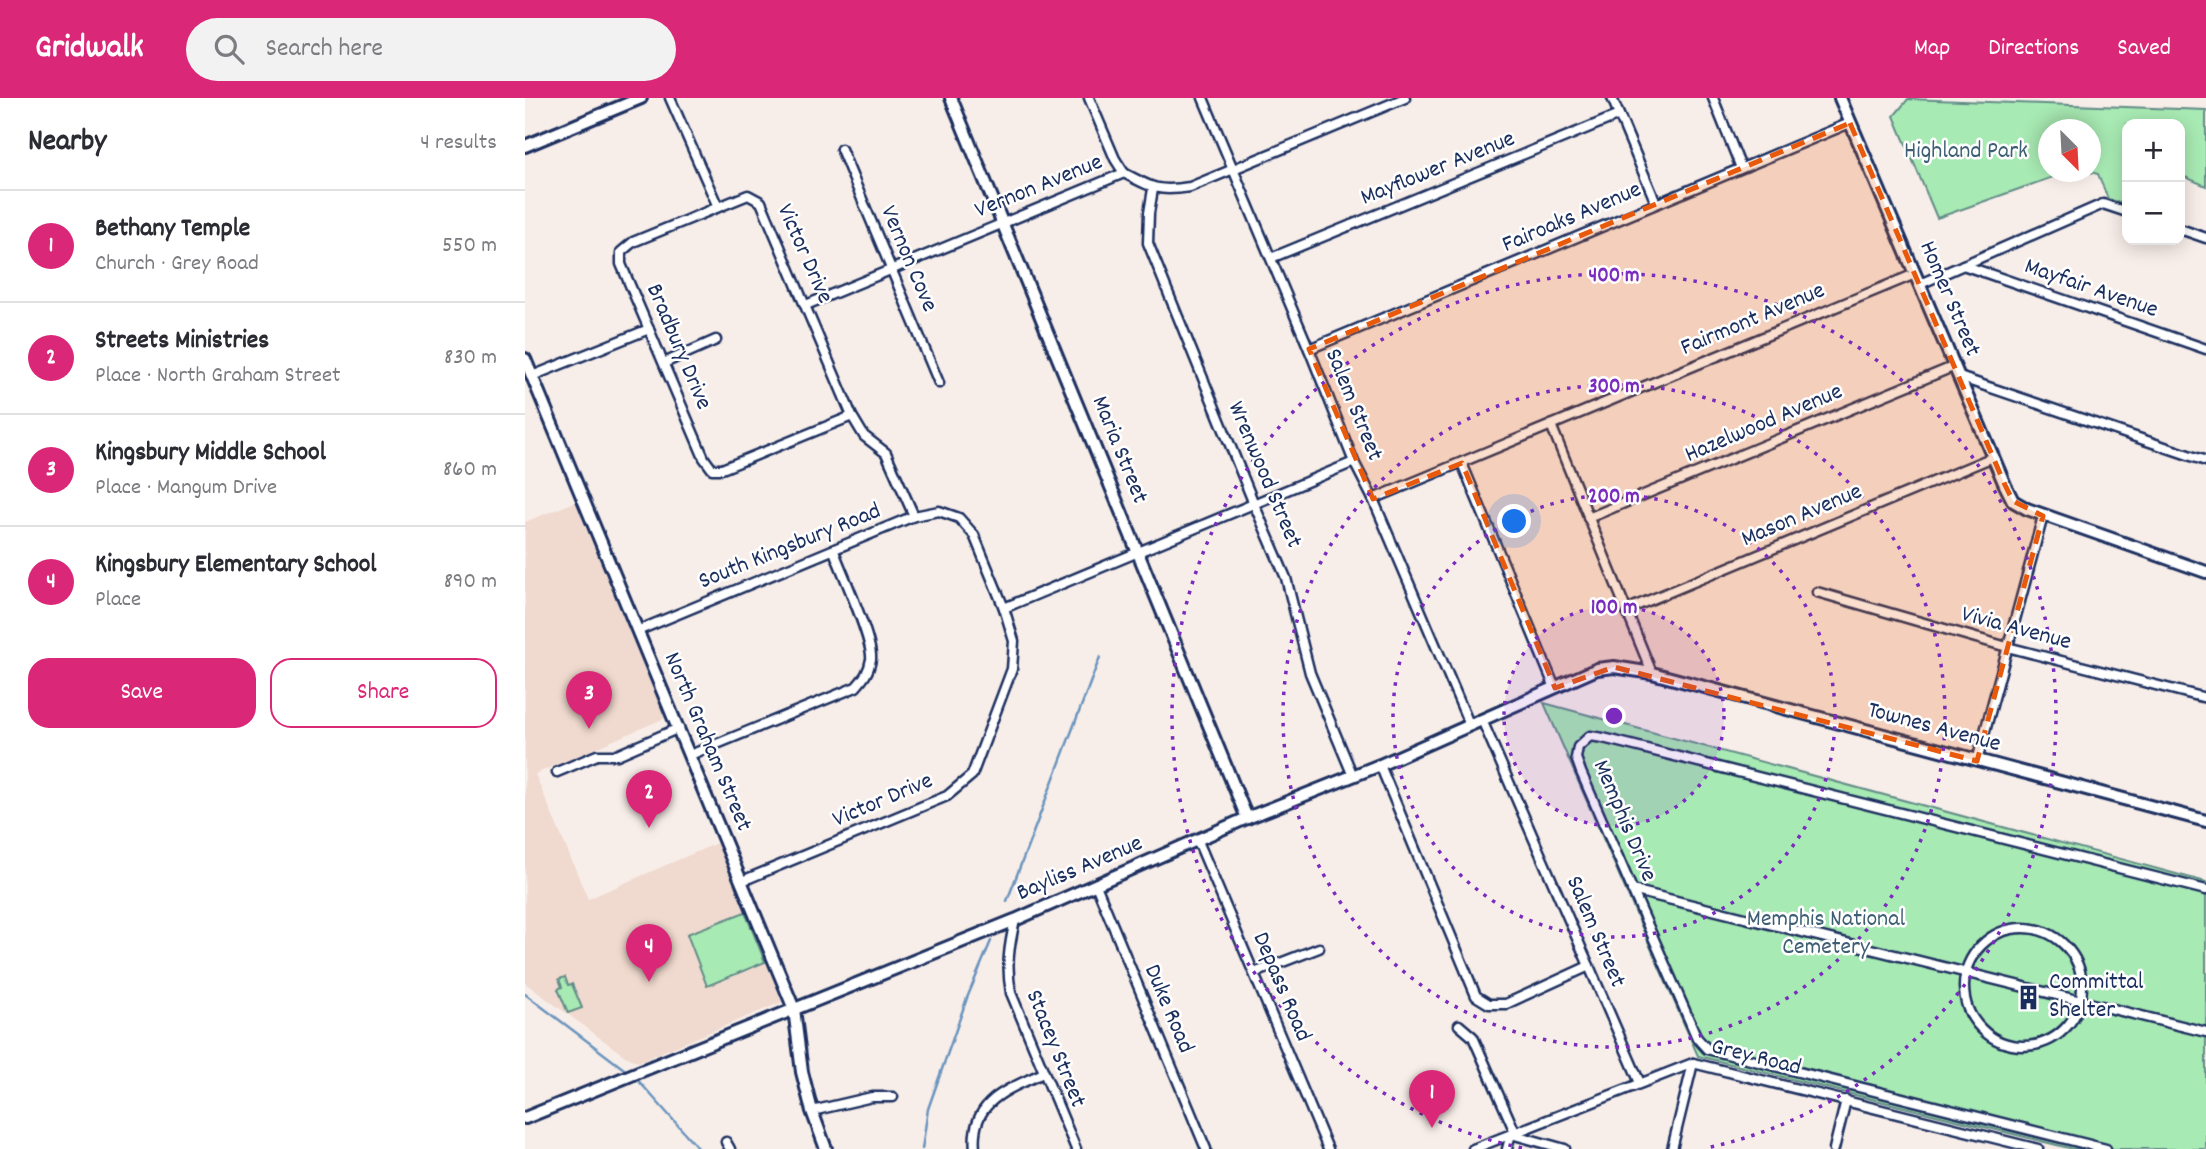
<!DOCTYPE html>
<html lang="en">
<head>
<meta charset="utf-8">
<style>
  :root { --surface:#fff; --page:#f2f2f3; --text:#2b2b33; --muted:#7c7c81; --line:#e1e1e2; --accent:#db2777 }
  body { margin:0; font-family:Dekko,sans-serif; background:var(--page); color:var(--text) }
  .controls { position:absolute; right:21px; top:21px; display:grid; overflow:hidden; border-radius:14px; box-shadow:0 4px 18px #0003 }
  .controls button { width:63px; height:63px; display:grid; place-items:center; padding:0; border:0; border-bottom:2px solid var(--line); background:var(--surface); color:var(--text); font:35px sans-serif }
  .compass { position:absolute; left:1513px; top:21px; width:63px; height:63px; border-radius:50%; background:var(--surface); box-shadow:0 4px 18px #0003; rotate:156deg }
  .you { position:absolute; left:990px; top:424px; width:24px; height:24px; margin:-18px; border:5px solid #fff; border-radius:50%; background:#1a73e8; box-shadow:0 0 0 10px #1a73e833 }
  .badge { display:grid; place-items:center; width:46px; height:46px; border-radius:50%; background:var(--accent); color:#fff; font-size:23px; font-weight:700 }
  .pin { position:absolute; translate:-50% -58px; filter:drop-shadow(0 2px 4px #0008) }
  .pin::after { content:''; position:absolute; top:37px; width:24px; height:21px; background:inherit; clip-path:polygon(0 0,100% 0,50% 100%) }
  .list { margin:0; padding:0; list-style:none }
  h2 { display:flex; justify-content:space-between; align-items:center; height:91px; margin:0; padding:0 28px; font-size:30px }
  h2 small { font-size:23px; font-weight:400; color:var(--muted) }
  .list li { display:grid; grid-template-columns:46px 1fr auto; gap:21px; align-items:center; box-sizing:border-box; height:112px; padding:0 28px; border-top:2px solid var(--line) }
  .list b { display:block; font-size:26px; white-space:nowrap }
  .list p { margin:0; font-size:23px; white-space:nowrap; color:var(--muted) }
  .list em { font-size:23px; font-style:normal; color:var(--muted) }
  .actions { display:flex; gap:14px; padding:21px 28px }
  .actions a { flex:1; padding:16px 0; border:2px solid var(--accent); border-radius:21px; text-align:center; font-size:24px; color:var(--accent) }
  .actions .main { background:var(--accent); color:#fff }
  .icon { flex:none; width:38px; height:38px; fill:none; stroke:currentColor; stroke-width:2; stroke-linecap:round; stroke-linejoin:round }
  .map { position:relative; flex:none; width:1681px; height:1051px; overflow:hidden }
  header { display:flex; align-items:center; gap:42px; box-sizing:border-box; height:98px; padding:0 35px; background:var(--accent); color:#fff }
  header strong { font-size:33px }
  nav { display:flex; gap:38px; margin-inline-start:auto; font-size:24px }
  .search { width:490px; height:63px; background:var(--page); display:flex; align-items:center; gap:18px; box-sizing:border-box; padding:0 24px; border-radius:38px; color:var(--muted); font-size:26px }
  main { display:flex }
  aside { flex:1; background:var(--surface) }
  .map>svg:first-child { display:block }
</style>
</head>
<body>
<header>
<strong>Gridwalk</strong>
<div class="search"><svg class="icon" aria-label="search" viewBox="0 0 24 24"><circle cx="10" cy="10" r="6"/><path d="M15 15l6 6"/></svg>Search here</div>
<nav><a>Map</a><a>Directions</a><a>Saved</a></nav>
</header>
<main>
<aside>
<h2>Nearby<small>4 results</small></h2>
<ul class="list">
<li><span class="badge">1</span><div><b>Bethany Temple</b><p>Church · Grey Road</p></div><em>550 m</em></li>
<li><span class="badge">2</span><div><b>Streets Ministries</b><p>Place · North Graham Street</p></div><em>830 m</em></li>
<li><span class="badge">3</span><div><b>Kingsbury Middle School</b><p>Place · Mangum Drive</p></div><em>860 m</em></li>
<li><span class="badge">4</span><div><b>Kingsbury Elementary School</b><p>Place</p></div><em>890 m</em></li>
</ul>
<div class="actions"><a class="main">Save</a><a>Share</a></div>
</aside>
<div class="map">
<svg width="1681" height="1051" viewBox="0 0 1681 1051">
  <rect width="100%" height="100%" fill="#f8eee9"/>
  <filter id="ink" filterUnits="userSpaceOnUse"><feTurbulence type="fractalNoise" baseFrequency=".0143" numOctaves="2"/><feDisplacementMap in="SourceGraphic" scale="14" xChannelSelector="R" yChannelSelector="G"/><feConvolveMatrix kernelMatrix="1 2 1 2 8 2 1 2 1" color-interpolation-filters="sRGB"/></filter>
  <g filter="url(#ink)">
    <polygon fill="#f0d9ce" points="50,404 140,620 10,676 63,801 192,745 257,904 113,964 100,958 0,885 0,424"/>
    <g fill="#a8eab3" stroke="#628c88" stroke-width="2">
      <polygon points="1383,1 1681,12 1681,88 1658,78 1655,79 1655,26 1602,26 1602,107 1583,101 1573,76 1565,74 1566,32 1524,32 1524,74 1542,74 1412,120 1369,18"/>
      <polygon points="1019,605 1681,784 1681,1051 1548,1051 1173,958"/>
      <polygon points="220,814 240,864 182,888 162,836"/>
      <polygon points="40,879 43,887 47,886 57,910 43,915 33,891 37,889 34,881"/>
    </g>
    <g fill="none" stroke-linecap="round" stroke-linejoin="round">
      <g stroke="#6a94be" stroke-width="2.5">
        <polyline points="482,803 575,559"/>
        <polyline points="0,896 103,974"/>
        <polyline points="111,980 174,1051"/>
        <polyline points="397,1051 403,1011 442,900 466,843"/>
      </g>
      <defs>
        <g id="street">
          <polyline points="145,0 193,109"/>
          <polyline points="564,0 590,61 599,75"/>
          <polyline points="678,0 784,251 829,364 848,401 945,628"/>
          <polyline points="1087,0 1131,105"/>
          <polyline points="1188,0 1216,70"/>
          <polyline points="316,51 414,285"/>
          <polyline points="628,91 624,115 623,145 729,406 761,480 785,575 828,678"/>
          <polyline points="1655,131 1681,140"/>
          <polyline points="746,160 1094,17"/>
          <polyline points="1438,167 1681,251"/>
          <polyline points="1395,186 1578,106 1602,114"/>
          <path d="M281,207l318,-132c28,15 34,19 66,14l215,-89"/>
          <polyline points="784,251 1325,25"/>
          <polyline points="139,265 191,242"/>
          <polyline points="7,278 124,231"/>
          <polyline points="1434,279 1681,363"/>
          <polyline points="327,318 197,371 187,371 179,360 96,166 96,154 108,144 223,97 236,104 327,318 339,338 361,355 389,418"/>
          <polyline points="1026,327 1127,575"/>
          <polyline points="937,365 1030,590"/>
          <polyline points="848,401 1390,176"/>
          <polyline points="1063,420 1430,268"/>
          <polyline points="1292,494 1482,549 1681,600"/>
          <polyline points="479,510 829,364"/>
          <polyline points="1101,512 1468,359"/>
          <polyline points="112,533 389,418 414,413 434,420 449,437 479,510 489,543 487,571 447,677 422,698 217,783"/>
          <polyline points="957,622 1115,985"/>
          <path d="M165,657l166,-68c8,-9 13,-15 15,-28 2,-19 -29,-86 -37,-108"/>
          <polyline points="1452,663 1518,418"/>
          <polyline points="855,667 951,898 964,906 981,906 1064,868"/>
          <polyline points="32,674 72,657 92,657 154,630"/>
          <polyline points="673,743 803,1051"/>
          <polyline points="571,787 681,1051"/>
          <polyline points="1107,792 1681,934"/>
          <path d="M490,822c-6,27 -9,45 -4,73l65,156"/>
          <circle cx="1498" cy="889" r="59"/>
          <polyline points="729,875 794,850"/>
          <polyline points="934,927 948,939 990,1034"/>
          <polyline points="287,1013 347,999 368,999"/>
          <polyline points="201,1044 205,1051"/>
          <path d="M450,1051c-5,-48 32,-59 68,-76"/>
          <polyline points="948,1051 1168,965 1513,1051"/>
          <polyline points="982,1051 986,1036 1040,1051"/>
          <polyline points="1147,1051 1168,965"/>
          <polyline points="1309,1051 1321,1002"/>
          <polyline points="1581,1051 1182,951 1172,940 1056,674 1051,660 1053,649 1065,638 1078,640 1681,792"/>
        </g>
        <g id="secondary">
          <polyline points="426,0 722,720"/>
          <polyline points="1315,0 1480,387 1488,403 1502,411 1681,474"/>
          <polyline points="0,48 116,0"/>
          <polyline points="0,261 269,911 277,974 287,1013 301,1051"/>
          <polyline points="0,1020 490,822 722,720 855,667 1072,571 1089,569 1127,575 1681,723"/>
        </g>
      </defs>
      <use href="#street" stroke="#1b2f5e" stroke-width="13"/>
      <use href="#secondary" stroke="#1b2f5e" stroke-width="16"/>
      <use href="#street" stroke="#fff" stroke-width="8"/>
      <use href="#secondary" stroke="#fff" stroke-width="10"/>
    </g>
  </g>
  <path fill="#e8590c" fill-opacity="0.2" stroke="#e8590c" stroke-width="5" stroke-dasharray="14 9" stroke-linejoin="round" d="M1325,25l155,362 8,16 30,15 -66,245 -363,-94 -59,21 -93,-225 -89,36 -64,-150z"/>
  <circle cx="1089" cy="618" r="110" fill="#7b2cbf" fill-opacity=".12"/>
  <g fill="none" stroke="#7b2cbf" stroke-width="3.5" stroke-dasharray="3.5 7">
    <circle cx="1089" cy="618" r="110"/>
    <circle cx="1089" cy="618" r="221"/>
    <circle cx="1089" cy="618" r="331"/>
    <path d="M997 1050A442 442 0 1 1 1181 1050"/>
  </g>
  <defs>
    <symbol id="building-bare" viewBox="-9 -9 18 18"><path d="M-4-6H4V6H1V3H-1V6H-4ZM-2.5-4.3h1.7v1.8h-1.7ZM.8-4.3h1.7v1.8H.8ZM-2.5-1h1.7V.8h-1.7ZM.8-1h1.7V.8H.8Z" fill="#1b2f5e" stroke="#fff" stroke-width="2.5" paint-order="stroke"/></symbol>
  </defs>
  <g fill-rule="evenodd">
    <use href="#building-bare" x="1486" y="882" width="35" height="35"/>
  </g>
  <g text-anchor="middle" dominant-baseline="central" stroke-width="5" stroke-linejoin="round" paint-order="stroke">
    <g font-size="24" fill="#3e5e73" stroke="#fff">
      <text x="1441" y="54">Highland Park</text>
      <text x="1301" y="822">Memphis National<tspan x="1301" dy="28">Cemetery</tspan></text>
    </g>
    <g font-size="24" fill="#1b2f5e" stroke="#fff">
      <text transform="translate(913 71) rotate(-22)">Mayflower Avenue</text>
      <text transform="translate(514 89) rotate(-22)">Vernon Avenue</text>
      <text transform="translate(1047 120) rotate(-23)">Fairoaks Avenue</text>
      <text transform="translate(279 156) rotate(66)">Victor Drive</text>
      <text transform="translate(383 161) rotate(67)">Vernon Cove</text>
      <text transform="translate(1566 191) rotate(19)">Mayfair Avenue</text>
      <text transform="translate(1424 201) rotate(67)">Homer Street</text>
      <text transform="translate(1228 222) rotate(-23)">Fairmont Avenue</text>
      <text transform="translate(153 249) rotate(67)">Bradbury Drive</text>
      <text transform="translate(828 307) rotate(68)">Salem Street</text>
      <text transform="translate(1239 326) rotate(-23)">Hazelwood Avenue</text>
      <text transform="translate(594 352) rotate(68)">Maria Street</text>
      <text transform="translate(739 377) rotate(67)">Wrenwood Street</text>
      <text transform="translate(1277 418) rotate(-23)">Mason Avenue</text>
      <text transform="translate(265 449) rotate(-22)">South Kingsbury Road</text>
      <text transform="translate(1491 531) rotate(15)">Vivia Avenue</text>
      <text transform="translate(1409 630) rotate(15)">Townes Avenue</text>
      <text transform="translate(182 644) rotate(67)">North Graham Street</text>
      <text transform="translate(358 703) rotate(-23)">Victor Drive</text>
      <text transform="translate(1099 723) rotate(67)">Memphis Drive</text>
      <text transform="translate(555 771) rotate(-23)">Bayliss Avenue</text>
      <text transform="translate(1070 834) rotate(67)">Salem Street</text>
      <text transform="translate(756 889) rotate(67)">Depass Road</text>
      <text transform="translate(643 911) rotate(67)">Duke Road</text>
      <text transform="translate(530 951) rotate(68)">Stacey Street</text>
      <text transform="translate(1231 960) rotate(14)">Grey Road</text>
    </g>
    <g font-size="24" fill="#1b2f5e" stroke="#fff" text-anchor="start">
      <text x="1524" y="885">Committal<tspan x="1524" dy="28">Shelter</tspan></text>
    </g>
  </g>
  <circle cx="1089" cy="618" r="10" fill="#7b2cbf" stroke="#fff" stroke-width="3.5"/>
  <g font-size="21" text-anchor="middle" font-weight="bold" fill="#7b2cbf" stroke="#fff" stroke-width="5" stroke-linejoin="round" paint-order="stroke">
    <text x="1089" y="183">400 m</text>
    <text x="1089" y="294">300 m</text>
    <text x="1089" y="404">200 m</text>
    <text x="1089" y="515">100 m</text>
  </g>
</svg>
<div class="controls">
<button>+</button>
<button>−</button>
</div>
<svg class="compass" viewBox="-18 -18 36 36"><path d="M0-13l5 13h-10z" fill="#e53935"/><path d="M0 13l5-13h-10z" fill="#7c7c81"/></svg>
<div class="you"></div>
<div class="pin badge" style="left:907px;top:1030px">1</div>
<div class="pin badge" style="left:124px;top:730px">2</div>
<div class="pin badge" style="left:64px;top:631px">3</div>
<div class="pin badge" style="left:124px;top:884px">4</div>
</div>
</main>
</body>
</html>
